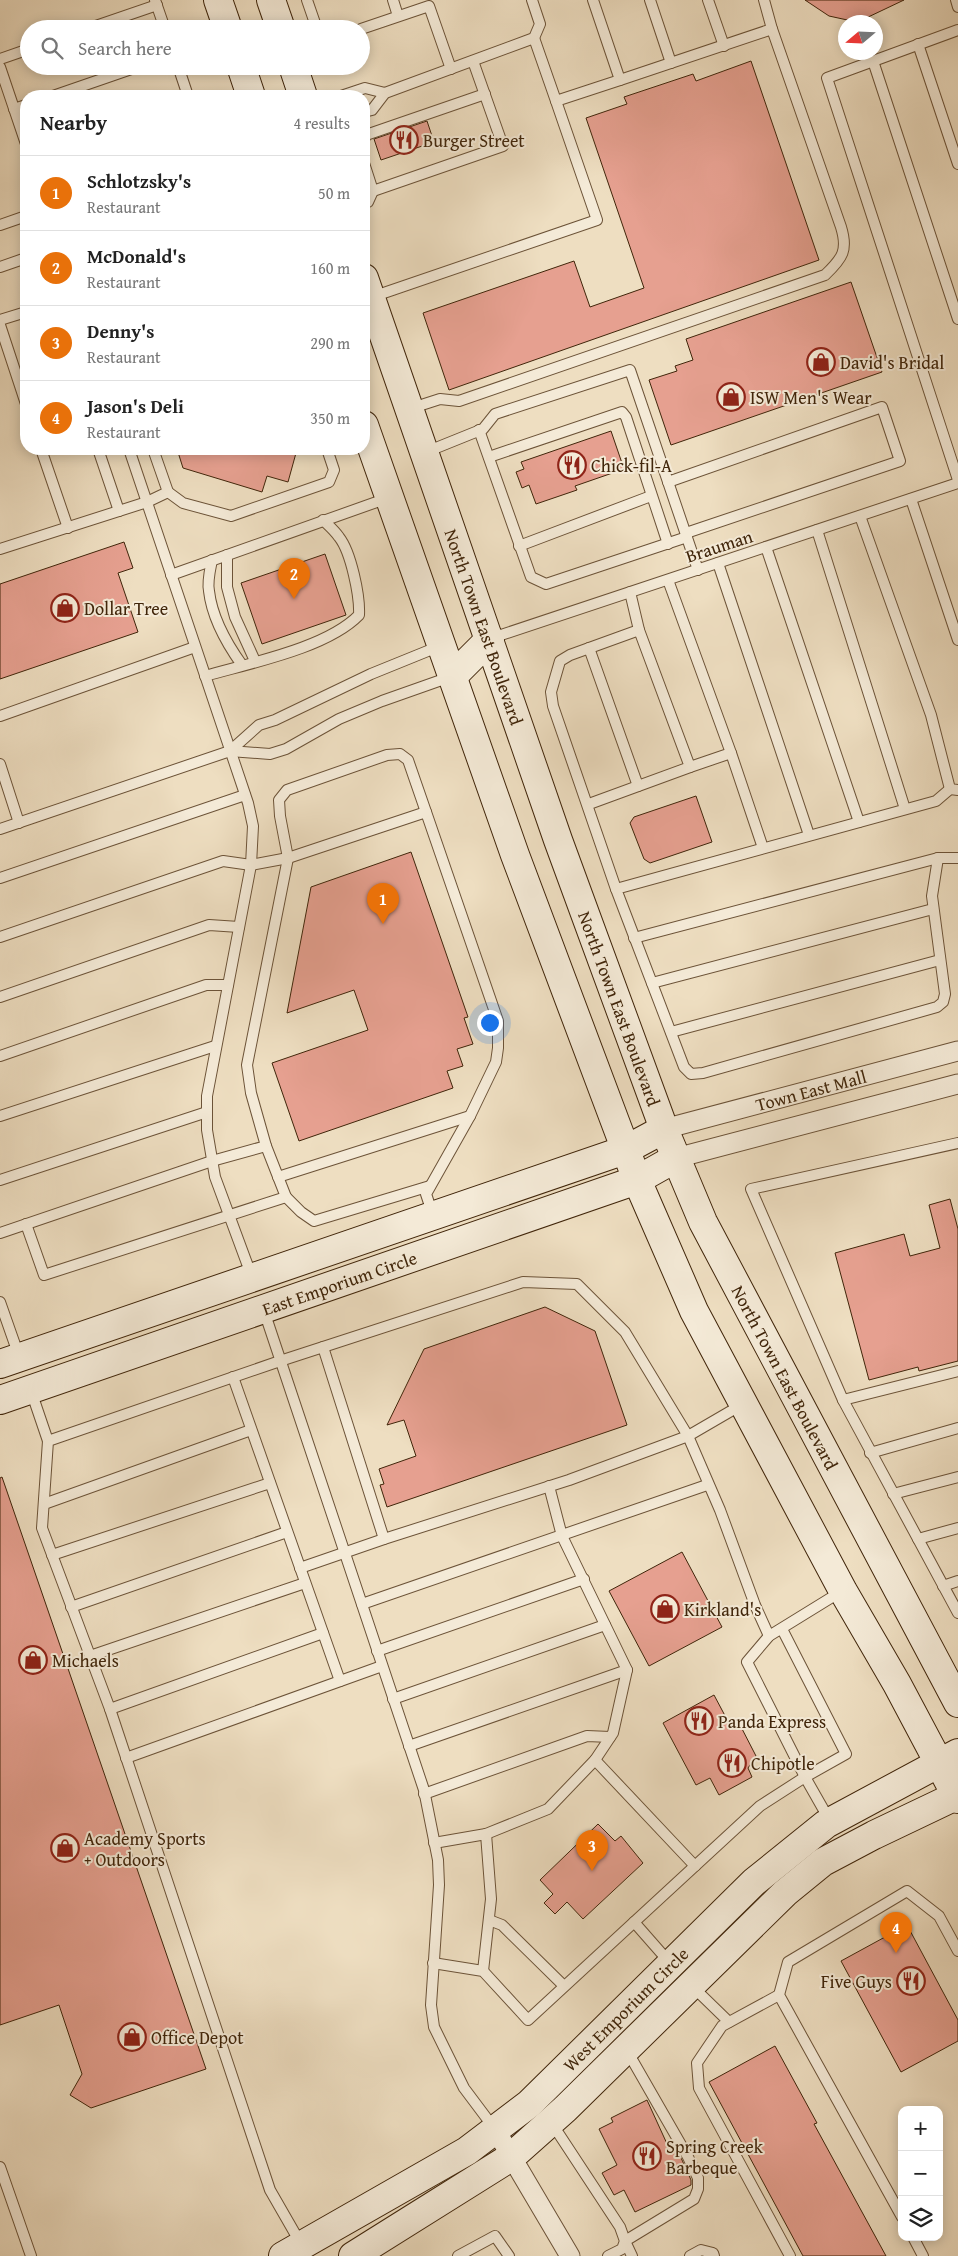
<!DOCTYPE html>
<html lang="en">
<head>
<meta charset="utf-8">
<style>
  :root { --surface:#fff; --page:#f2f2f2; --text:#222; --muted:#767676; --line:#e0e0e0; --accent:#7c3aed }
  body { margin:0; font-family:"Gentium Book Plus",serif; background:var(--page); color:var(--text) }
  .controls { position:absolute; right:15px; bottom:15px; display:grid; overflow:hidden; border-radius:10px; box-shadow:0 2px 12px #0003 }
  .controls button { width:45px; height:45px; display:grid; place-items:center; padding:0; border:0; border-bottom:1px solid var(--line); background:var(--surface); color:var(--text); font:25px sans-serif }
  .compass { position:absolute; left:838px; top:15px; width:45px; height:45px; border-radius:50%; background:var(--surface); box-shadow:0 2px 12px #0003; rotate:251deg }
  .you { position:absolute; left:489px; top:1022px; width:18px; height:18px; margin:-12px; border:4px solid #fff; border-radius:50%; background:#1a73e8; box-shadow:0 0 0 8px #1a73e833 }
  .badge { display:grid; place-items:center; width:32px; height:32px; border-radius:50%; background:var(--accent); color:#fff; font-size:16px; font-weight:700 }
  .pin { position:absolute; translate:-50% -41px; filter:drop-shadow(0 1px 2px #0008) }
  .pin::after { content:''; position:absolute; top:26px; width:18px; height:15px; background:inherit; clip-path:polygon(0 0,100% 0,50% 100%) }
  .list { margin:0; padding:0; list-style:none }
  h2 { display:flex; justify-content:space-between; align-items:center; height:65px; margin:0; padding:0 20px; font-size:21px }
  h2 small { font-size:16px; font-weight:400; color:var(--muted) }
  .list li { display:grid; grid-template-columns:32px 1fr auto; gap:15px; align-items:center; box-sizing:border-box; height:75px; padding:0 20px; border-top:1px solid var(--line) }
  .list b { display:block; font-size:19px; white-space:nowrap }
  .list p { margin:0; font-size:16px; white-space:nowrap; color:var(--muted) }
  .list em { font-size:16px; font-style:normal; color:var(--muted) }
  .icon { flex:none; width:28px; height:28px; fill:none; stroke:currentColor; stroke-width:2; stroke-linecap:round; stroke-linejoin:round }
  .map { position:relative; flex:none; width:958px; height:2256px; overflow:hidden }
  .search { position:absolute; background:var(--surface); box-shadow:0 2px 12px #0003; left:20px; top:20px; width:350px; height:55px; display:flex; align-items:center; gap:12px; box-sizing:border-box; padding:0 18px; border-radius:28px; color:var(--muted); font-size:19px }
  .panel { position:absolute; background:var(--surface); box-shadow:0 2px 12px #0003; left:20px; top:90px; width:350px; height:365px; border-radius:20px }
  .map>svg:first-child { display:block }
</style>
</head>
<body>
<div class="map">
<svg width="958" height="2256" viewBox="0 0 958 2256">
  <rect width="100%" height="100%" fill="#eedec1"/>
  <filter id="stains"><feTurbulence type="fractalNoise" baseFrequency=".004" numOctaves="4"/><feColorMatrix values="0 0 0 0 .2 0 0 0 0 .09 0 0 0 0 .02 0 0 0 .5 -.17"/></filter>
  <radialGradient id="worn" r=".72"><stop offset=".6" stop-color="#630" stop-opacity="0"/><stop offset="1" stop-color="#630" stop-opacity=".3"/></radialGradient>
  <g fill="#e6a090" stroke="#40250a">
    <polygon points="805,0 904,0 864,19 852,21 829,16"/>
    <polygon points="751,61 819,260 449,390 423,313 574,261 590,307 644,288 586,118 627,104 624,97 693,74 696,81"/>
    <polygon points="427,121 434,142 381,160 374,139"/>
    <polygon points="851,282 882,372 671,445 649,380 677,371 675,366 693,360 686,339"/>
    <polygon points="611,431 624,469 575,486 577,490 536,504 529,485 522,488 516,472 524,469 521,462"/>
    <polygon points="177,449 281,449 296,453 288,482 267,476 262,492 183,468"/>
    <polygon points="124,542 133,568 118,573 138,632 0,679 0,584"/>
    <polygon points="325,554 346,615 262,644 241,583"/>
    <polygon points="696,796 712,842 650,863 644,859 630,823 634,817"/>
    <polygon points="411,852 468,1017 464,1018 473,1044 457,1049 463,1066 447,1071 453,1088 299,1141 272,1063 368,1030 354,990 287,1013 311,887"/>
    <polygon points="950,1199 958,1229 958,1361 919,1371 918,1367 869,1380 835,1253 904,1234 910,1256 940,1248 929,1205"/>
    <polygon points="545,1307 595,1331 627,1425 387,1507 380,1485 384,1484 379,1469 416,1456 404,1420 387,1425 424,1349"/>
    <polygon points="2,1477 206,2069 91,2108 70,2095 82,2074 59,2005 0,2025 0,1478"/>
    <polygon points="682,1552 722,1627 649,1666 609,1591"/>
    <polygon points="714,1695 731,1727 739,1723 756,1756 748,1768 752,1777 719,1795 710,1778 696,1785 663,1723"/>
    <polygon points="598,1824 615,1841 621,1836 643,1863 583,1919 567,1902 555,1914 544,1903 553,1894 540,1880"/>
    <polygon points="907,1925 958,2020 958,2041 901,2072 841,1961"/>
    <polygon points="775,2046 817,2123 814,2124 886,2256 803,2256 709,2082"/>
    <polygon points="647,2100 668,2146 672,2143 682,2160 691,2180 691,2185 635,2212 624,2190 614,2195 602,2173 617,2165 599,2129 613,2122 611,2118"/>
  </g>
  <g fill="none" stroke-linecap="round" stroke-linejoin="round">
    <defs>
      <g id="lane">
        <polyline points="155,0 165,29"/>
        <polyline points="307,0 317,29"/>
        <polyline points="393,0 398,16"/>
        <polyline points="650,0 671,63"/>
        <polyline points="708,0 724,46"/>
        <polyline points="764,0 772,29"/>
        <polyline points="956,0 958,7"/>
        <polyline points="87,29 157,5"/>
        <polyline points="361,29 429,6 451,69"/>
        <polyline points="958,30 827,78 958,480"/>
        <polyline points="534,38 556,101"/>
        <polyline points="918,44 958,164"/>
        <polyline points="0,59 29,49"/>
        <polyline points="873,61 958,319"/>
        <polyline points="178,66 188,96"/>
        <polyline points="0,67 26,144"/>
        <polyline points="53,96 140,66"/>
        <polyline points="341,96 365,88 385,93"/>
        <polyline points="14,109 26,105"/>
        <polyline points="364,112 372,110 385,93 534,38 540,24 532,0"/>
        <polyline points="364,140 366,135 485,94"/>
        <polyline points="364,163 373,191 503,146 473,61"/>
        <polyline points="364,188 373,191 368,202 364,204"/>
        <polyline points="0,225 26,216"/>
        <polyline points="0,267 26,258"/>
        <polyline points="372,297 597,220 556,101 620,80 593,0"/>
        <polyline points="0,320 26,312"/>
        <polyline points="0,325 26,404"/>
        <path d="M409,409l31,-10 19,2 366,-126c18,-17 23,-25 16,-48l-69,-198 -152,51"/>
        <polyline points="479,430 531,577 546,584 687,537"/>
        <polyline points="41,449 68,528"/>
        <polyline points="98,449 119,511"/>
        <polyline points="129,449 248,803 253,826 251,865 207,1096 207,1130 215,1177 252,1277"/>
        <polyline points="426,452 483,429 495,414 630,370 698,570"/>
        <polyline points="489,457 622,412 626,417 668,544"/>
        <polyline points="668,482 882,407 900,461 686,533"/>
        <polyline points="168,492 183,503 231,516 329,482 334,470 327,449"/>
        <polyline points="911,499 958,640"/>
        <polyline points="860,516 931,715 950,789 958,790"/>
        <polyline points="817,530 905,809"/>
        <polyline points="519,546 651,496"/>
        <polyline points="766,547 859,822"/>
        <polyline points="0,549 147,502 168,492 153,449"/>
        <polyline points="227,555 227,587 235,617 255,661"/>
        <path d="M212,560c-2,10 -5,22 -3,31 3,27 18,53 33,74"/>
        <polyline points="718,563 809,835"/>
        <polyline points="171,575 388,498"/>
        <polyline points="668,580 731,753 690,767"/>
        <polyline points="492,638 958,483"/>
        <polyline points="589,648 638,786"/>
        <path d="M205,676c45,-13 122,-28 154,-61 1,-19 -8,-63 -20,-78 -5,-7 -11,-12 -16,-17"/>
        <polyline points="0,716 195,647"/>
        <polyline points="230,751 259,725 275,720 371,674 440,646"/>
        <polyline points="731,753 763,848"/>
        <polyline points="0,764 19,823"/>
        <polyline points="950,789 936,801 616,889 684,1067 691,1074 703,1073 937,1007 943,1002 945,994 932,896 938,858 958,858"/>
        <polyline points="589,804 690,767 639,630"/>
        <polyline points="0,829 230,751 270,754 286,749 339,719 382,701 450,677"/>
        <polyline points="0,878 245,795"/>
        <polyline points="616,889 553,706 551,692 560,661 570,655 639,630 630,592"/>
        <polyline points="0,937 223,861 251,865 288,858 426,812 498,1021 498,1048 496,1062 470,1116 426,1194 433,1215"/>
        <polyline points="634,938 938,858"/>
        <polyline points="652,983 933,909"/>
        <polyline points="0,997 209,925 239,927"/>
        <polyline points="671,1032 940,960"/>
        <polyline points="0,1056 206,985 228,985"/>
        <polyline points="0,1116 215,1046"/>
        <polyline points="958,1143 751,1189 843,1400 958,1371"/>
        <polyline points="278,1177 470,1116"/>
        <polyline points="0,1180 207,1112"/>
        <polyline points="286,1197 301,1212 314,1221 430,1186"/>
        <polyline points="26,1224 44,1275 286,1197 266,1146"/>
        <polyline points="0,1233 212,1161 266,1146 251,1093 247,1065 288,858 280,816 279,800 287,790 387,755 400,754 408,760 426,812"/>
        <polyline points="0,1302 19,1356"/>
        <polyline points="264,1311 424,1790 438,1860 439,1885 431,2005 434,2027 464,2088 494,2128"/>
        <polyline points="323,1347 384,1539"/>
        <polyline points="233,1377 340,1681"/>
        <polyline points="31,1391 48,1441"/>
        <polyline points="843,1400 958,1613"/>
        <polyline points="870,1453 958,1428"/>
        <polyline points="549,1486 562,1536 627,1670 613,1733 595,1760"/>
        <polyline points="893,1494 958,1477"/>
        <polyline points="44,1504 251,1430"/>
        <polyline points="918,1539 958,1528"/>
        <polyline points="52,1555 270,1483"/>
        <polyline points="300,1568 384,1539 569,1480 688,1436 743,1404"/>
        <polyline points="943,1586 958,1581"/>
        <polyline points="362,1604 707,1485"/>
        <polyline points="71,1607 287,1532"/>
        <polyline points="782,1629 846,1754 805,1777 747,1662 769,1636 842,1591"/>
        <polyline points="377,1651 584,1579"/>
        <polyline points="90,1656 305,1583"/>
        <polyline points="393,1699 605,1625"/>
        <polyline points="110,1709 323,1633"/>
        <polyline points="409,1746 627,1670"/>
        <polyline points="126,1758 382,1666"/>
        <polyline points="424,1794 587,1736 610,1737"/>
        <polyline points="486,1834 548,1809 595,1760 695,1866"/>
        <polyline points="434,1843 486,1834 491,1899 483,1971"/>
        <polyline points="489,1920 502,1925 564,1986"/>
        <polyline points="634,1922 670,1963"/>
        <polyline points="433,1963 483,1971 528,2020 760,1806 805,1777 830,1821"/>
        <polyline points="692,1986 729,2022"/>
        <polyline points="779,1995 722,2026 697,2063 699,2088 790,2256"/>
        <polyline points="626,2049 688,2157 698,2178 698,2189 694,2199 625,2241 632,2256"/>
        <polyline points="551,2122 620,2227 625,2241 622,2249 608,2256"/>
        <polyline points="0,2167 31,2256"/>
        <polyline points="902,2217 779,1995 788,1962 907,1891 939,1916 958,1951"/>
        <polyline points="913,2237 923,2256"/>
        <polyline points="301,2244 270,2190 110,1709 42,1528 48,1441 280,1361 523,1282 577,1284 625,1332 688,1436 720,1510 755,1605 769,1636"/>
        <polyline points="458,2256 495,2236 509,2256"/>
        <polyline points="690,2256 701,2250 713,2253 714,2256"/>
      </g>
      <g id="street">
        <path id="s1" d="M664,1129l294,-78"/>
        <polyline points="676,1158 958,1084"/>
        <polyline points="495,2129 570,2256"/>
      </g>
      <g id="secondary">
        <polyline points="218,0 228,29"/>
        <polyline points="271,0 281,29"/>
        <polyline points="241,66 251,96"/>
        <polyline points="293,66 303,96"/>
        <path id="s2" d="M364,278l194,562 106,289 39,93 255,481"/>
        <polyline points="364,425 515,855 637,1180 694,1311 843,1591 897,1684 958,1799"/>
        <polyline points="452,677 490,639"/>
        <polyline points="0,1364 625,1150 664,1129"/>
        <path id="s3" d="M0,1400l637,-220 39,-22"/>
        <path id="s4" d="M283,2256l184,-105 62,-47 225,-222 72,-58 132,-71"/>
        <polyline points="353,2256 511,2157 565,2109 785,1893 823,1862 874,1835 958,1795"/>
      </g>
    </defs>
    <use href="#lane" stroke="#6c5338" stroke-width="12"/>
    <use href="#street" stroke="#6c5338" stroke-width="21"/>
    <use href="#secondary" stroke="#40250a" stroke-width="30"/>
    <use href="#lane" stroke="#f4ead7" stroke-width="10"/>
    <use href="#street" stroke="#f4ead7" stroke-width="19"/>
    <use href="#secondary" stroke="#f4ead7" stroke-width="28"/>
  </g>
  <defs>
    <symbol id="restaurant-ring" viewBox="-11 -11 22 22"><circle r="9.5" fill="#f4ead7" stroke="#8f2418" stroke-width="1.5"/><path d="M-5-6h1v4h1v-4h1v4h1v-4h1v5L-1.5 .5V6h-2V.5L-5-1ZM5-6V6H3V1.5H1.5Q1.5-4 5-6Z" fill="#8f2418"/></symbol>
    <symbol id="shop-ring" viewBox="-11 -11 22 22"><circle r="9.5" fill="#f4ead7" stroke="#8f2418" stroke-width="1.5"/><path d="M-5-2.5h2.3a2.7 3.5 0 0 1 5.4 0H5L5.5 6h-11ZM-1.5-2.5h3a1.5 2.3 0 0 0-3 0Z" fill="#8f2418"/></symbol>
  </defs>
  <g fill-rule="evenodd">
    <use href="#restaurant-ring" x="388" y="124" width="32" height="32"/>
    <use href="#shop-ring" x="805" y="346" width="32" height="32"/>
    <use href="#shop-ring" x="715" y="381" width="32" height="32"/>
    <use href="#restaurant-ring" x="556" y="449" width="32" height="32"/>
    <use href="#shop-ring" x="49" y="592" width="32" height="32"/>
    <use href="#shop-ring" x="649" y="1593" width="32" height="32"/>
    <use href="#shop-ring" x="17" y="1644" width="32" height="32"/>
    <use href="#restaurant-ring" x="683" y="1705" width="32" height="32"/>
    <use href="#restaurant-ring" x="716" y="1747" width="32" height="32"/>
    <use href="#shop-ring" x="49" y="1832" width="32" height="32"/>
    <use href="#restaurant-ring" x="895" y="1965" width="32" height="32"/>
    <use href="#shop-ring" x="116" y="2021" width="32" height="32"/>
    <use href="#restaurant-ring" x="631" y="2140" width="32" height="32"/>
  </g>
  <g text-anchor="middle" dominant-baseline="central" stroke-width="4" stroke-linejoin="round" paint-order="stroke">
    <g font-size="18" fill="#40250a" stroke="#f4ead7" text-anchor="start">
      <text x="423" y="140">Burger Street</text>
      <text x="840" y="362">David's Bridal</text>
      <text x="750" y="397">ISW Men's Wear</text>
      <text x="591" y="465">Chick-fil-A</text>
      <text x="84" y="608">Dollar Tree</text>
      <text x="684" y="1609">Kirkland's</text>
      <text x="52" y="1660">Michaels</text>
      <text x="718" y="1721">Panda Express</text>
      <text x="751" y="1763">Chipotle</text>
      <text x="84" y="1838">Academy Sports<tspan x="84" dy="21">+ Outdoors</tspan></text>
      <text x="892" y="1981" text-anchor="end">Five Guys</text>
      <text x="151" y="2037">Office Depot</text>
      <text x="666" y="2146">Spring Creek<tspan x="666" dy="21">Barbeque</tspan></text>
    </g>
    <g font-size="18" fill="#40250a" stroke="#f4ead7">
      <text transform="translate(719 546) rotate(-18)">Brauman</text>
      <text stroke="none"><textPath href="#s2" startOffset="369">North Town East Boulevard</textPath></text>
      <text stroke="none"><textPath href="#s2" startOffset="774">North Town East Boulevard</textPath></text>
      <text stroke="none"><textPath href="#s1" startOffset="152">Town East Mall</textPath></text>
      <text stroke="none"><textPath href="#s3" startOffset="359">East Emporium Circle</textPath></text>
      <text stroke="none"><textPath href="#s2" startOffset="1179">North Town East Boulevard</textPath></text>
      <text stroke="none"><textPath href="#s4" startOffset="425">West Emporium Circle</textPath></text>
    </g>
  </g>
  <rect width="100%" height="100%" filter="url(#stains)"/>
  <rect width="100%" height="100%" fill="url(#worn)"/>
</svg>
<div class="controls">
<button>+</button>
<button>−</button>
<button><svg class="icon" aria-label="layers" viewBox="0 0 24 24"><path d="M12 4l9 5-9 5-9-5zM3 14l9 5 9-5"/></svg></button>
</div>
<svg class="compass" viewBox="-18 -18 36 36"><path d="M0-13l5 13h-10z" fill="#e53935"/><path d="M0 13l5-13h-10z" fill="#767676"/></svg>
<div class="you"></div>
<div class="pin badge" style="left:383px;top:924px;background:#e8710a">1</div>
<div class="pin badge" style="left:294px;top:599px;background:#e8710a">2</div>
<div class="pin badge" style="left:592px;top:1871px;background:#e8710a">3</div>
<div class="pin badge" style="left:896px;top:1953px;background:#e8710a">4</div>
<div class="search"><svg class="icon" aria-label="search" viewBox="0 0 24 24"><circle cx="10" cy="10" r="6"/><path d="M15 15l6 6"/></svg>Search here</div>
<section class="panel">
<h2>Nearby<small>4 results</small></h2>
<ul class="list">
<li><span class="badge" style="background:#e8710a">1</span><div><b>Schlotzsky's</b><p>Restaurant</p></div><em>50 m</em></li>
<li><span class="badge" style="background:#e8710a">2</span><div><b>McDonald's</b><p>Restaurant</p></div><em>160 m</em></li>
<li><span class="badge" style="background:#e8710a">3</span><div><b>Denny's</b><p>Restaurant</p></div><em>290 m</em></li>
<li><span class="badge" style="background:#e8710a">4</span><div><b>Jason's Deli</b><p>Restaurant</p></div><em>350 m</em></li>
</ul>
</section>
</div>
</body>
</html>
